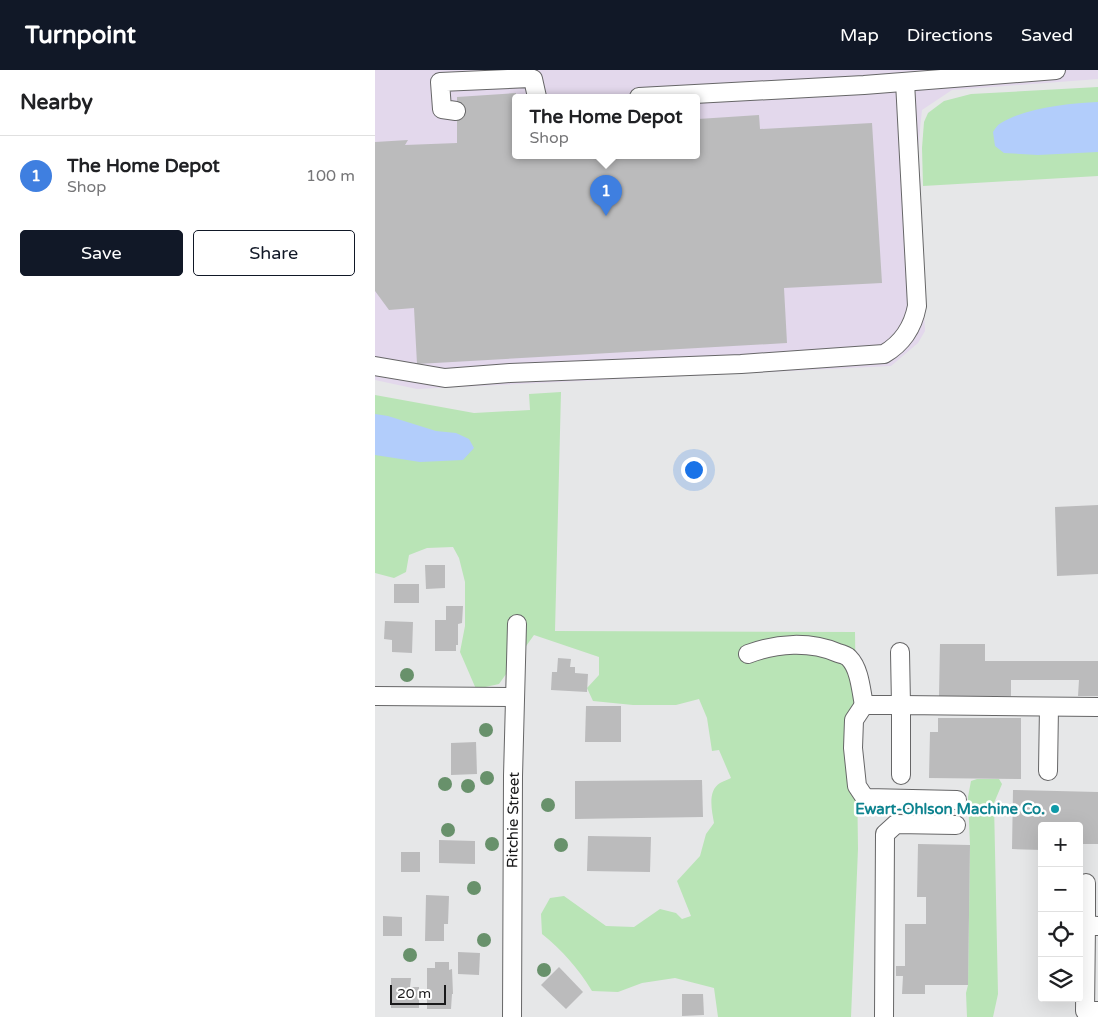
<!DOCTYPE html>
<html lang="en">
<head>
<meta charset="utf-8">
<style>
  :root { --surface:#fff; --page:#f6f6f6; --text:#202124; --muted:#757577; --line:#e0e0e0; --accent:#111827 }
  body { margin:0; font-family:"Varela Round",sans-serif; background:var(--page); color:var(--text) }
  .controls { position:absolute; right:15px; bottom:15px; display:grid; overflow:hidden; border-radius:5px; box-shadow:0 5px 20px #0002 }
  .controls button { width:45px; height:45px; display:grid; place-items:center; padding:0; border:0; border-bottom:1px solid var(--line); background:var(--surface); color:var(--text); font:25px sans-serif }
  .scale { position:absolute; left:15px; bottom:12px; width:56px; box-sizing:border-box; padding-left:5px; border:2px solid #19191a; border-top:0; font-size:14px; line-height:18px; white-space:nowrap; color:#19191a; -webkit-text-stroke:4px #fff; paint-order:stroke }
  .you { position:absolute; left:318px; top:399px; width:18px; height:18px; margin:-12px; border:4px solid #fff; border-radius:50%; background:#1a73e8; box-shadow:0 0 0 8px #1a73e833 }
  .badge { display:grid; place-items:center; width:32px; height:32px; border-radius:50%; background:var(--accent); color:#fff; font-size:16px; font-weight:700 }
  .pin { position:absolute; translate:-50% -41px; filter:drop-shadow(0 1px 2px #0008) }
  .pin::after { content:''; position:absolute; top:26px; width:18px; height:15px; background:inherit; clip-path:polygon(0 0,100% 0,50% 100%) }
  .popup { position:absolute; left:137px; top:24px; width:188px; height:65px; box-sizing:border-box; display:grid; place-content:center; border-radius:5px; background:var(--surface); filter:drop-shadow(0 1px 4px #0005); font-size:16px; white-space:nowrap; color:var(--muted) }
  .popup b { font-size:19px; color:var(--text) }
  .popup::after { content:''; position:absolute; left:50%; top:100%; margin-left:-10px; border:10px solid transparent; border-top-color:var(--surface) }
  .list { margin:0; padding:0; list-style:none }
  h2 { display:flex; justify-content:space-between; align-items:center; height:65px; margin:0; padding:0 20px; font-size:21px }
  h2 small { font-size:16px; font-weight:400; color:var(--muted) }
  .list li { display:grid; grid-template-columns:32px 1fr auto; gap:15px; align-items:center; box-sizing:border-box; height:80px; padding:0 20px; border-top:1px solid var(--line) }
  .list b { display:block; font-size:19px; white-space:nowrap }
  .list p { margin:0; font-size:16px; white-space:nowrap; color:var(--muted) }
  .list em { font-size:16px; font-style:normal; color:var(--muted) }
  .actions { display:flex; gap:10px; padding:15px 20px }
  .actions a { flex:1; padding:11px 0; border:1px solid var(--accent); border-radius:5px; text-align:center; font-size:18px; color:var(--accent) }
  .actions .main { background:var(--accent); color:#fff }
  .icon { flex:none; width:28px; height:28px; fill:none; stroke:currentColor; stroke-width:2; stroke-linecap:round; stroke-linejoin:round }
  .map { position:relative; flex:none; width:723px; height:947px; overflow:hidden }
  header { display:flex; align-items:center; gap:30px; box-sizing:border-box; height:70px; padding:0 25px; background:var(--accent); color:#fff }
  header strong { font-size:24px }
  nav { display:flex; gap:28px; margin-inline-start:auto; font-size:18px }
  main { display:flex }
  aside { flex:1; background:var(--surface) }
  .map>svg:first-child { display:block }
</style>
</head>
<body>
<header>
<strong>Turnpoint</strong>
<nav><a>Map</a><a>Directions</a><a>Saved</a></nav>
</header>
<main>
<aside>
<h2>Nearby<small></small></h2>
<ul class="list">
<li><span class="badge" style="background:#3f7fe0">1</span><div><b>The Home Depot</b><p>Shop</p></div><em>100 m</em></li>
</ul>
<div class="actions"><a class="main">Save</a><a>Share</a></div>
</aside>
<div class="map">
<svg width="723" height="947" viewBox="0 0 723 947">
  <rect width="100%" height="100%" fill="#e6e7e8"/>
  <path fill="#e3d8ec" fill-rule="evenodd" d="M0,0h723v9l-146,11 -30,20 -5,49 8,172 -7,12 -27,23 -474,23 -42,-9zM141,27h180v58h-180z"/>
  <g fill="#b9e4b6">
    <polygon points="723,17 723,106 548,116 547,78 549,52 553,43 569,31 596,24"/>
    <path d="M186,322l-6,239 300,1 3,217 -7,168h-133l-4,-29 -39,-10 -33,5 -24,9 -26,-1c-15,-24 -29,-40 -50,-57l-1,-20 9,-16 14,-2 42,30 28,1 26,-18 16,4 6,6 9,-3 -14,-35 23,-25 6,-22 8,-11c-2,-12 -7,-32 6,-40 3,-2 8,-3 11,-5l-12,-28 -7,1 -5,-33 -8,-19 -23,6h-43l-40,-4 -6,-13 12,-13v-18l-65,-22 -35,49 -23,5 -16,-37 5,-26v-44l-6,-24 -6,-11 -26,1 -18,7 -3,17 -12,6 -19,-5v-178l99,18 56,-3 -1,-16z"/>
    <polygon points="602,709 624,709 627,714 619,733 623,924 618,947 592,947 591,923 593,915 595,775 593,727 596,711"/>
  </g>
  <g fill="#b2cdfb">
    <path d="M723,32v50l-60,3 -34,-2 -9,-7 -2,-14c2,-3 4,-7 8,-9 25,-15 68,-20 97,-21z"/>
    <polygon points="0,344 13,346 61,361 81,363 94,369 99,378 88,390 45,392 0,385"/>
  </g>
  <g fill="#bbbbbc">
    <polygon points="141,23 141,85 321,85 321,62 323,62 323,49 384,45 385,59 497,53 507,213 409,218 412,273 42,294 39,238 14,240 0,221 0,72 33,70 30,75 82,73 82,27"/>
    <polygon points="723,435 723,504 682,506 680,437"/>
    <polygon points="50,495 70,495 70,518 51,519"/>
    <rect x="19" y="514" width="25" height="19"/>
    <polygon points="71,536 88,536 87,553 83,554 83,575 81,575 81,581 60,581 60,550 71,550"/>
    <polygon points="10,551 38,552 37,583 17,582 17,570 9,569"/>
    <polygon points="565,574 610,574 610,591 723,591 723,626 703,626 704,610 636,610 636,626 564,626"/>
    <polygon points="183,588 196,589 195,597 200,597 200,603 213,604 212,622 176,620 177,602 182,602"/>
    <polygon points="211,636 246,636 246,672 210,672"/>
    <polygon points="563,648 646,648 646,709 554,708 555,662 563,662"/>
    <polygon points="101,672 102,704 76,705 76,673"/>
    <polygon points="327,710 328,747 200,749 200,711"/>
    <polygon points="638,720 723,722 723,774 708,774 708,781 704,781 704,756 667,756 667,780 637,779"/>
    <polygon points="213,766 276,767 275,802 212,801"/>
    <polygon points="64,770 100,771 100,794 64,793"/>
    <polygon points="543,774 595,775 593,915 550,915 550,924 527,924 528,906 521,906 521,896 530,896 530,854 551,854 551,827 542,827"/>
    <rect x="26" y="782" width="19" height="20"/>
    <rect x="664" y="809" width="3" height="70"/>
    <polygon points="51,825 74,826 73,854 69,854 69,871 50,871"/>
    <polygon points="8,846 27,847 27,866 8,866"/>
    <polygon points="83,882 105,883 104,905 83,904"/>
    <polygon points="60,892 74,892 74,900 77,899 78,924 77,924 76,939 52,939 52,898 60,898"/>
    <polygon points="184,897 208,922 191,939 166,915"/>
    <polygon points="16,908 36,908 35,917 44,917 44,938 16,938"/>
    <polygon points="307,924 328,924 329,945 307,946"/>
  </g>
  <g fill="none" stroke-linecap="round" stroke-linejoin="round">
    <defs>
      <g id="minor">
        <polyline points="264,27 489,15 681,0"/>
        <polyline points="81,41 67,39 65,12 155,8 158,9 162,27"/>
        <path d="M0,296l70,12 65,-5 231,-9 143,-10c19,-11 29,-27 33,-48l-12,-224"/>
        <polyline points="525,582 526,635 489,635 479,650 478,678 482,716 488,725 492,728 582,730"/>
        <path d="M373,584c29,-11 62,-13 90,-1 4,1 8,2 11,5 11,11 12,33 15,47"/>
        <polyline points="0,626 140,627"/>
        <polyline points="673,701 674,637"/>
        <polyline points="526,705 526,635 723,637"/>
        <polyline points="711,855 711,813"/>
        <polyline points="723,856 711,855 710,941 723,941"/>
        <polyline points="137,947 138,706 142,554"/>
        <polyline points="509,947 510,764 521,754 581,755"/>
      </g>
    </defs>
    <use href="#minor" stroke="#666667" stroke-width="20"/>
    <use href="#minor" stroke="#fff" stroke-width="18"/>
  </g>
  <g fill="#68916b">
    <circle cx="32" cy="605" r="7"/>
    <circle cx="111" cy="660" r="7"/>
    <circle cx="112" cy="708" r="7"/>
    <circle cx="70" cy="714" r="7"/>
    <circle cx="93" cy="716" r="7"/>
    <circle cx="173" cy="735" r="7"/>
    <circle cx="73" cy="760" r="7"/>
    <circle cx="117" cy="774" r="7"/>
    <circle cx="186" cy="775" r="7"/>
    <circle cx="99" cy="818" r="7"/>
    <circle cx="109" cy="870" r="7"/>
    <circle cx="35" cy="885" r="7"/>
    <circle cx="169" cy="900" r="7"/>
  </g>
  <circle fill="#0f9aa8" stroke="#fff" stroke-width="2" cx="680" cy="739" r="5"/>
  <g text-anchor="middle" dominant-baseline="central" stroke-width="5" stroke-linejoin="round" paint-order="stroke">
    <g font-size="15" font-weight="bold" fill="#0d838f" stroke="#fff" text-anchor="end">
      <text x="670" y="739">Ewart-Ohlson Machine Co.</text>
    </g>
    <g font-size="15" fill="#19191a" stroke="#fff">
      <text transform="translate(138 750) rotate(-89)">Ritchie Street</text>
    </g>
  </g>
</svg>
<div class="controls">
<button>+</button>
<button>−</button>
<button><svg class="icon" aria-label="locate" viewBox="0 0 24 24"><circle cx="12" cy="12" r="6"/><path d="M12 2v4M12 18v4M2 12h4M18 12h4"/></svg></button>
<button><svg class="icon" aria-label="layers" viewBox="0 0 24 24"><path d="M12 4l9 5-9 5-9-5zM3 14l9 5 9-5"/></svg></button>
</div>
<div class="scale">20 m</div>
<div class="you"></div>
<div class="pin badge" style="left:231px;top:146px;background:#3f7fe0">1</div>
<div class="popup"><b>The Home Depot</b>Shop</div>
</div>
</main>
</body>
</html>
